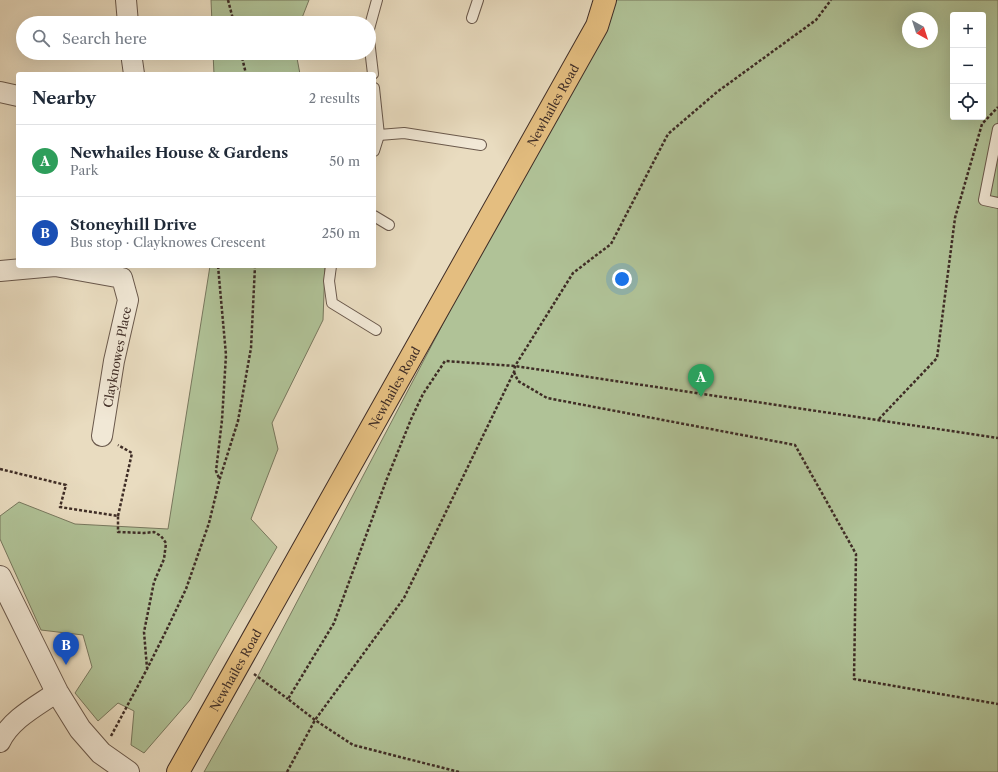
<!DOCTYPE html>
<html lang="en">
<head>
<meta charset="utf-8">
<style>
  :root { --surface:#fff; --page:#f2f2f3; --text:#1f2937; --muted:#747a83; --line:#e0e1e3; --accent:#d93025 }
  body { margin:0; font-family:"Libre Caslon Text",serif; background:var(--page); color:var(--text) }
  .controls { position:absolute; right:12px; top:12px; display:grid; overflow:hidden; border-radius:4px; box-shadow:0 4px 16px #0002 }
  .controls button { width:36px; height:36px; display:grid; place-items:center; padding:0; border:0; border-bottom:1px solid var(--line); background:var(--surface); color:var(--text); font:20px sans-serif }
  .compass { position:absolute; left:902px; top:12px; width:36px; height:36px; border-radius:50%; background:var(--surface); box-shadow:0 4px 16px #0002; rotate:141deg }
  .you { position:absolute; left:622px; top:279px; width:14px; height:14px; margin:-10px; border:3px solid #fff; border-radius:50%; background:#1a73e8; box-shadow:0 0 0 6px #1a73e833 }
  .badge { display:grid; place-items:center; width:26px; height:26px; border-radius:50%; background:var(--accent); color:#fff; font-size:13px; font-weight:700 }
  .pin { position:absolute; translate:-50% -33px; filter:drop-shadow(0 1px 2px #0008) }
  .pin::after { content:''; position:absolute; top:21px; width:14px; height:12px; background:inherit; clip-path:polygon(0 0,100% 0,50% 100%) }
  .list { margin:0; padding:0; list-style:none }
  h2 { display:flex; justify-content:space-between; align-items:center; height:52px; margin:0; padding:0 16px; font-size:17px }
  h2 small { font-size:13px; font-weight:400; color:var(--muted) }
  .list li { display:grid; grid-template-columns:26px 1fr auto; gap:12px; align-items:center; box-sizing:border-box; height:72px; padding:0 16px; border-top:1px solid var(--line) }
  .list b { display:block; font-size:15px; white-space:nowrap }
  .list p { margin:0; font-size:13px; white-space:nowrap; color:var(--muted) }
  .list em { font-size:13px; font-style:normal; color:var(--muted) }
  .icon { flex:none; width:22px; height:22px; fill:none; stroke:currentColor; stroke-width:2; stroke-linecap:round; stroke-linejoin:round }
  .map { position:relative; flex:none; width:998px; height:772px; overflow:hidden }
  .search { position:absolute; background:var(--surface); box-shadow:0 4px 16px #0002; left:16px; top:16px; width:360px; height:44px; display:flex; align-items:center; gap:10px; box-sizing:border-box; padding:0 14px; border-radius:22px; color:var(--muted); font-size:15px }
  .panel { position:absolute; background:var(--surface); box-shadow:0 4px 16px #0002; left:16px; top:72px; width:360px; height:196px; border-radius:4px }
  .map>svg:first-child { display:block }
</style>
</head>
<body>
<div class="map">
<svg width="998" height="772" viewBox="0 0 998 772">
  <rect width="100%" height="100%" fill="#e9dcc0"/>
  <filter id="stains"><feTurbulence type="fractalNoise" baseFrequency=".005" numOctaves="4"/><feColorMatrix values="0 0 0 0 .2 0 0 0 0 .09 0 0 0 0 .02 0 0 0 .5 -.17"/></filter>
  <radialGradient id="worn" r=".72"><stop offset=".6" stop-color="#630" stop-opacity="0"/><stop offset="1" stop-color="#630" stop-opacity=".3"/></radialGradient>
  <g fill="#b0c297" stroke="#78785e" fill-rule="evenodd">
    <polygon points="211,0 309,0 300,23 212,23"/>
    <path d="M613,0h385v772h-794l54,-96zM953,15h30v102h-30zM908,18h24v24h-24z"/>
    <polygon points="213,53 296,53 300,74 214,74"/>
    <polygon points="210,266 325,266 323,320 272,423 278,449 251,519 277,547 190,700 144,753 131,745 134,711 118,703 98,721 75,693 92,667 83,635 41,630 0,539 0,516 19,502 75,524 168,529"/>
  </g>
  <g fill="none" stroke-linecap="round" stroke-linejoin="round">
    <defs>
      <g id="service">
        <polyline points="472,18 478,0"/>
        <polyline points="369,29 377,0"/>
        <polyline points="369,40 373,74"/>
        <polyline points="374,88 379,135 374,151"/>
        <polyline points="998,129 984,200 998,203"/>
        <polyline points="379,135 404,133 481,145"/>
        <polyline points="374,216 389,225"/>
        <polyline points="331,266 329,281 332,303 376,330"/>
      </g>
      <g id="minor">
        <polyline points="126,0 128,23"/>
        <polyline points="131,53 134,74"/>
        <polyline points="0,92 18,96"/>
        <polyline points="0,271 55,266 122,278 128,300 114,361 102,436"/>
        <path d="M0,742c11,-23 37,-36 57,-50"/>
      </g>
      <polyline id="tertiary" points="0,577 57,692 80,729 101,753 128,772"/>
      <g id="primary">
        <path id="s1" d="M178,772l419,-746 8,-26"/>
      </g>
    </defs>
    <use href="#service" stroke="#6a594c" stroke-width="12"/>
    <use href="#minor" stroke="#6a594c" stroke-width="22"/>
    <use href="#tertiary" stroke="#6a594c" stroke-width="24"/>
    <use href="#primary" stroke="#3f2d26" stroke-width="24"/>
    <g stroke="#3f2d26" stroke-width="2.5" stroke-dasharray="3 2" stroke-linecap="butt">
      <polyline points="228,0 234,23"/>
      <polyline points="241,53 246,74"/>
      <polyline points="218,266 226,355 222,420 216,471 219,478"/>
      <polyline points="514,372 518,381 547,398 795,445 856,554 854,679 998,704"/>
      <polyline points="879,419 937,358 955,218 982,124 998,107"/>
      <polyline points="0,469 66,485 60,507 118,516 118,532 144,533 154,532 161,536 166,543 164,559 154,582 144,632 147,668"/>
      <polyline points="118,516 132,453 118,445"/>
      <polyline points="254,674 288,699"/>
      <polyline points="111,736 147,669 167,629 186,589 209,523 220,478 238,421 251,348 255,266"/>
      <polyline points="287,772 315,720 404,598 514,372 515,366 573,273 611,244 668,134 717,92 816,20 831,0"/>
      <polyline points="459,772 353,745 315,720 288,699 334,623 386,481 412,417 423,394 445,361 515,366 998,438"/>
    </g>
    <use href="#service" stroke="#f1e8d6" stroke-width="10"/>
    <use href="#minor" stroke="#f1e8d6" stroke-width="20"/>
    <use href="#tertiary" stroke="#f1e8d6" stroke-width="22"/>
    <use href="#primary" stroke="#e4be80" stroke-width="22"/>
  </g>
  <g text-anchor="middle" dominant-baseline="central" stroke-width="3.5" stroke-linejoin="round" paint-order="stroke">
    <g font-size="12" fill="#3f2d26" stroke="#f1e8d6">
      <text stroke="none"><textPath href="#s1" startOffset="765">Newhailes Road</textPath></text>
      <text transform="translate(117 357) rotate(-79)">Clayknowes Place</text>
      <text stroke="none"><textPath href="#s1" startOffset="441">Newhailes Road</textPath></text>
      <text stroke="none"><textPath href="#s1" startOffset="117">Newhailes Road</textPath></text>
    </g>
  </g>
  <rect width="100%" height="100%" filter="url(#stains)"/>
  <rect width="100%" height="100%" fill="url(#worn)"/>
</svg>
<div class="controls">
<button>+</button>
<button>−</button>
<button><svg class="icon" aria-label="locate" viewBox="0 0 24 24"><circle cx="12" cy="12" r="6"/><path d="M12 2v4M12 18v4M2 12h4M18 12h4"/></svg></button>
</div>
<svg class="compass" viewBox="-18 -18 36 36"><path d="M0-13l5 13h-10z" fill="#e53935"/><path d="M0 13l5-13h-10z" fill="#747a83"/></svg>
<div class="you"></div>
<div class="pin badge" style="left:701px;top:397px;background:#2e9e5b">A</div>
<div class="pin badge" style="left:66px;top:665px;background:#1a4fb4">B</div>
<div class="search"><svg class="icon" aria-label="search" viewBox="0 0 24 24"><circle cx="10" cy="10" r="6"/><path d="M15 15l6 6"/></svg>Search here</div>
<section class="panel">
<h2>Nearby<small>2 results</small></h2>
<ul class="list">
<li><span class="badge" style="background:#2e9e5b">A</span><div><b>Newhailes House &amp; Gardens</b><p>Park</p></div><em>50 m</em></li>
<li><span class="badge" style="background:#1a4fb4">B</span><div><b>Stoneyhill Drive</b><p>Bus stop · Clayknowes Crescent</p></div><em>250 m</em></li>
</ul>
</section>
</div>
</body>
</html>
